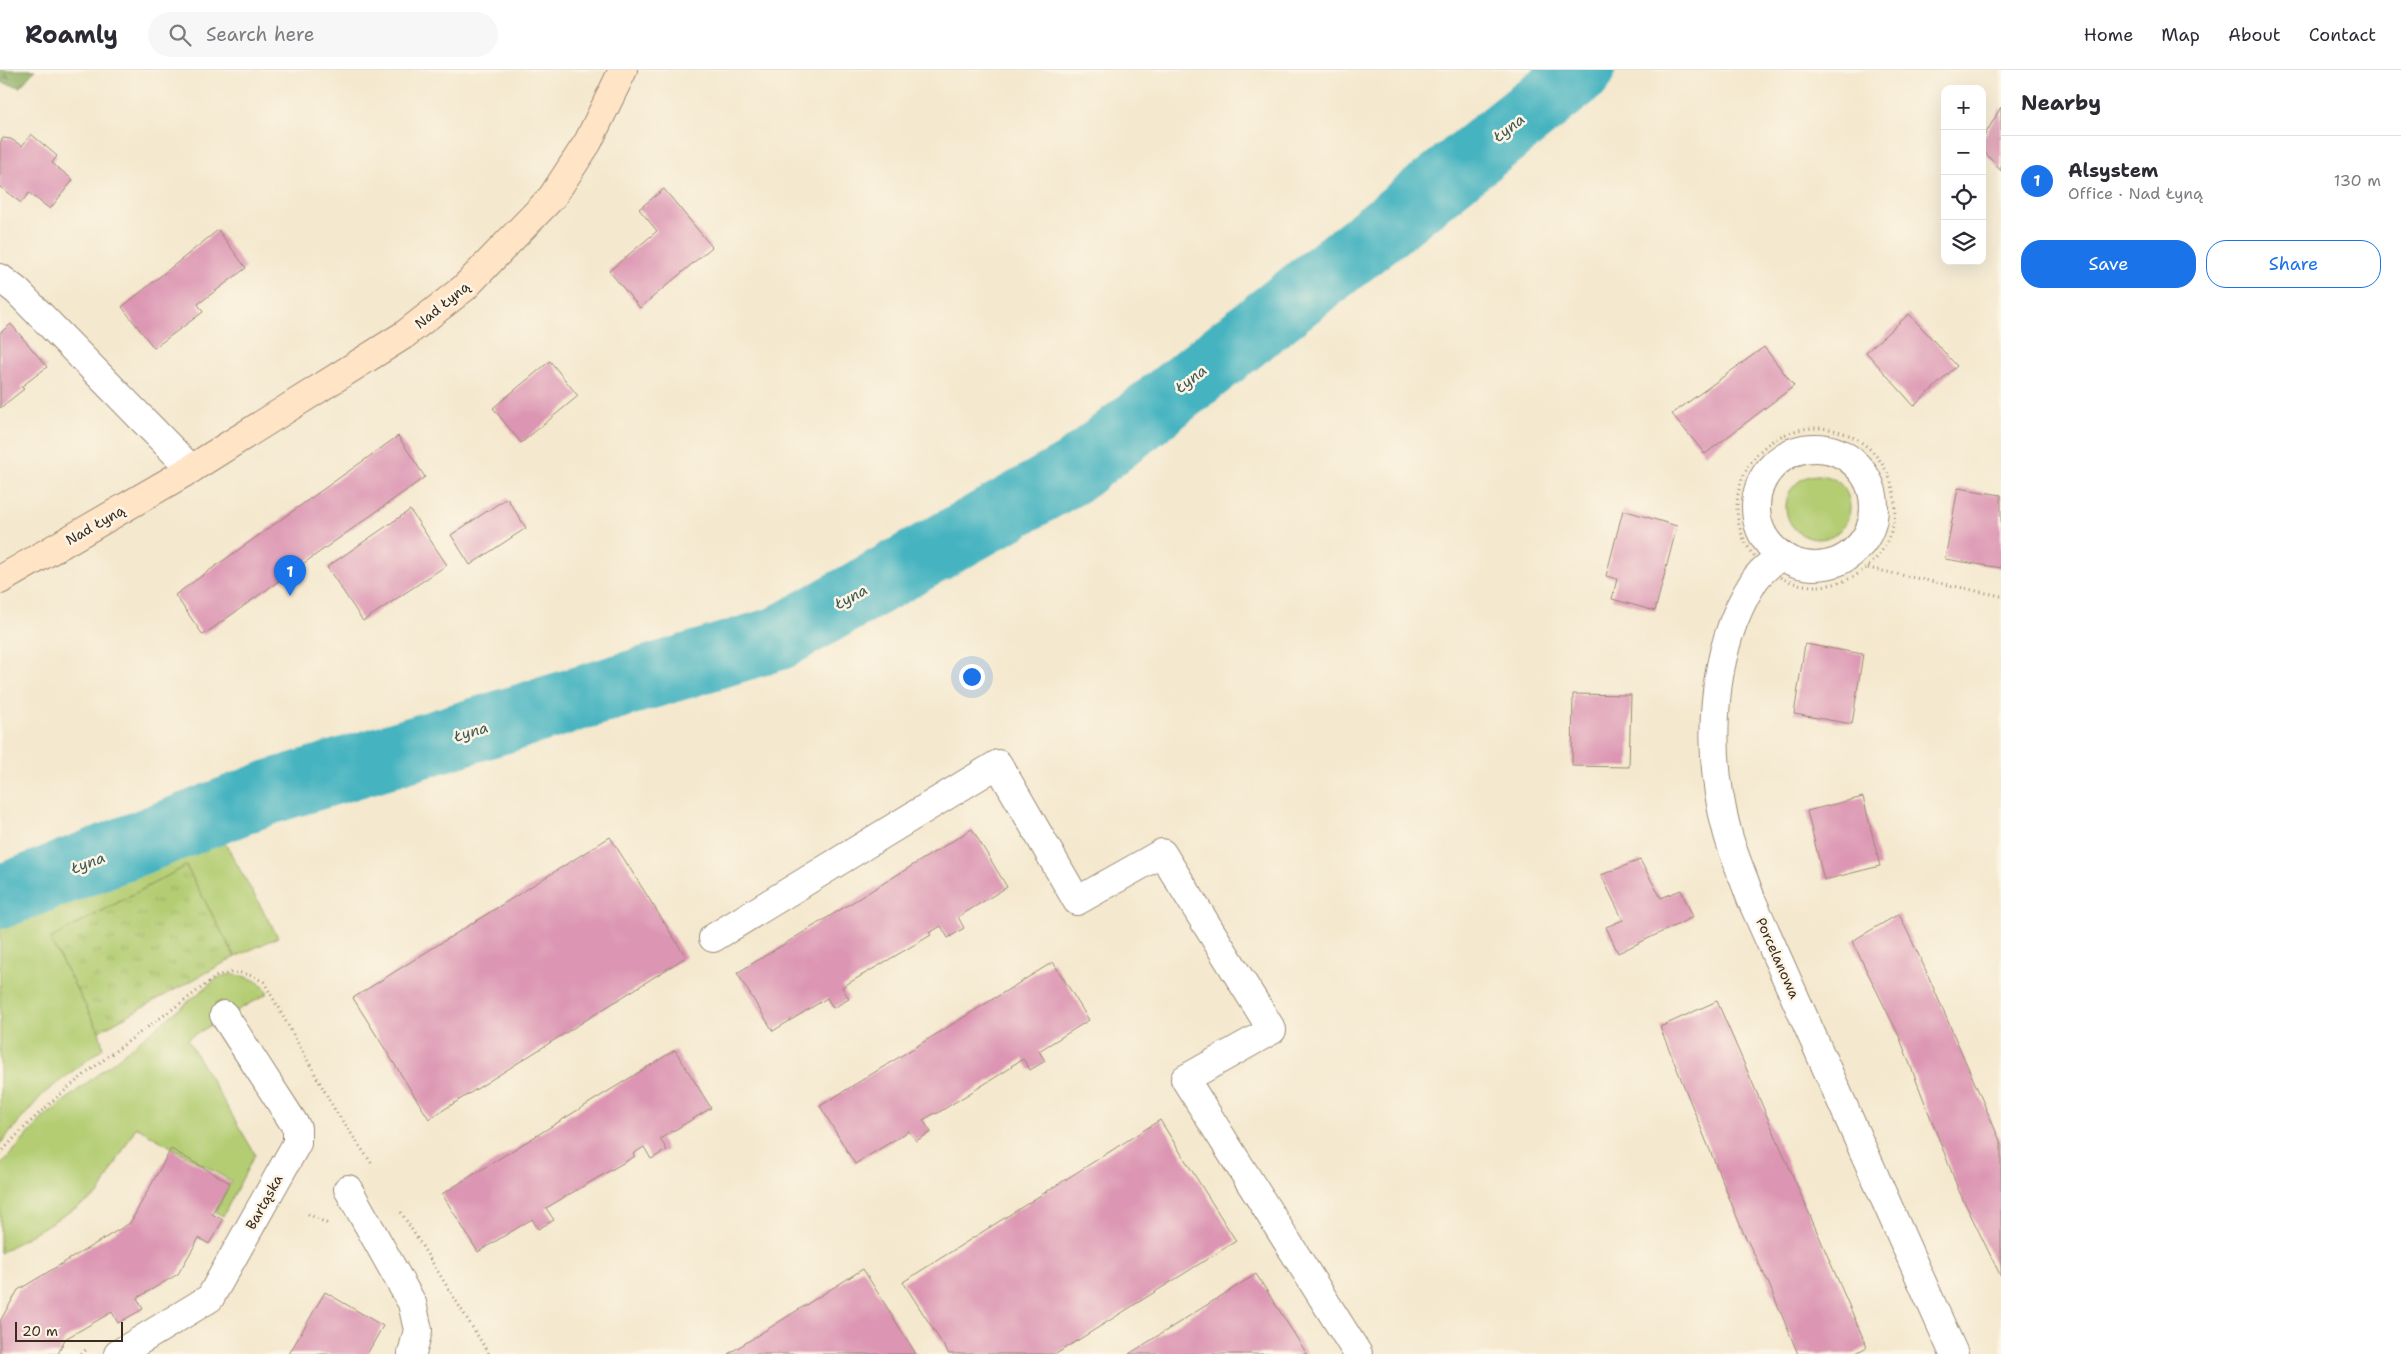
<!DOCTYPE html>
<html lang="en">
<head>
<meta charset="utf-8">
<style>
  :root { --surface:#fff; --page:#f7f7f7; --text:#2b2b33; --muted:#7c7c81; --line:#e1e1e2; --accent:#1a73e8 }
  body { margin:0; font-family:"Shantell Sans",sans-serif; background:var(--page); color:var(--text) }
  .controls { position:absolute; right:15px; top:15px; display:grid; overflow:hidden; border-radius:10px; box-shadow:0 5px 20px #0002 }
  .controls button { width:45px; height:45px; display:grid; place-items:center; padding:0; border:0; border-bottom:1px solid var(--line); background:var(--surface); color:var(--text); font:25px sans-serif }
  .scale { position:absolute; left:15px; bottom:12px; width:108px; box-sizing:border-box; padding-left:5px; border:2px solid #3b2a1e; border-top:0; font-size:14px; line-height:18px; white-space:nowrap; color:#3b2a1e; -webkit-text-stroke:4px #fcf5e5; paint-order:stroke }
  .you { position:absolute; left:971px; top:606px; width:18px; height:18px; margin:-12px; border:4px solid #fff; border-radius:50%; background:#1a73e8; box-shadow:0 0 0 8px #1a73e833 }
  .badge { display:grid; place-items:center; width:32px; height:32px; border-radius:50%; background:var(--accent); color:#fff; font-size:16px; font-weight:700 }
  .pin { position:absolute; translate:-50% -41px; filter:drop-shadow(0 1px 2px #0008) }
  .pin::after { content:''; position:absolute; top:26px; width:18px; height:15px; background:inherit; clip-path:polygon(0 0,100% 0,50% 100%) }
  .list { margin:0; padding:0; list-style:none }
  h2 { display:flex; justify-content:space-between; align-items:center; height:65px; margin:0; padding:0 20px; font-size:21px }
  h2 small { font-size:16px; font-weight:400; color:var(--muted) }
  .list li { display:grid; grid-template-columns:32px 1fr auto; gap:15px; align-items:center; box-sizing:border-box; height:90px; padding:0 20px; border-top:1px solid var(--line) }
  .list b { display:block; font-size:19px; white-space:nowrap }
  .list p { margin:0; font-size:16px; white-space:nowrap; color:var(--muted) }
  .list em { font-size:16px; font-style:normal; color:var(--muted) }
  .actions { display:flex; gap:10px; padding:15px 20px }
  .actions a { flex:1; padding:11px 0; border:1px solid var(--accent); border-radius:20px; text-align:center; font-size:18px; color:var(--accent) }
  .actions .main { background:var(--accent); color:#fff }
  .icon { flex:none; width:28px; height:28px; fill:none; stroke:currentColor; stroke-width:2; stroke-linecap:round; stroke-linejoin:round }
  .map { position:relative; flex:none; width:2001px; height:1284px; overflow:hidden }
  header { display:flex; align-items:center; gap:30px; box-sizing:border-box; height:70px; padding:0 25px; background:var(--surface); border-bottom:1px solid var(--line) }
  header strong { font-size:24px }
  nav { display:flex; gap:28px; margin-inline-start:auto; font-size:18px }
  .search { width:350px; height:45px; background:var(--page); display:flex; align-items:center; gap:12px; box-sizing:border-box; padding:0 18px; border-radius:28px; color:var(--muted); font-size:19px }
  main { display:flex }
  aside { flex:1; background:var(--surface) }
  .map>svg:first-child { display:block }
</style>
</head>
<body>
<header>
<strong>Roamly</strong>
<div class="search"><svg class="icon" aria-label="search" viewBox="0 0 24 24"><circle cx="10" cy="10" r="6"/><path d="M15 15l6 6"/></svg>Search here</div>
<nav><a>Home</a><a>Map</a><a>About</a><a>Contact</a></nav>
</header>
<main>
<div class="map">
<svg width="2001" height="1284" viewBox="0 0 2001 1284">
  <defs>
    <pattern id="forest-firs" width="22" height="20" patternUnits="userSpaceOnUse" patternTransform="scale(1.25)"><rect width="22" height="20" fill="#8fb065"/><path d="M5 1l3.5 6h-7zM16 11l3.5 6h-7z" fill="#768f53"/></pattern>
    <pattern id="park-tufts" width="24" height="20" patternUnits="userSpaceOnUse" patternTransform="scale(1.25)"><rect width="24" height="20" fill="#b4cd73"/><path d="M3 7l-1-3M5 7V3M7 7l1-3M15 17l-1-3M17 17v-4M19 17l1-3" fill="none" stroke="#9cb063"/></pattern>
  </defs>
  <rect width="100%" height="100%" fill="#fcf5e5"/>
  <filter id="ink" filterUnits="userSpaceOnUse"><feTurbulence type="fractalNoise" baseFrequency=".02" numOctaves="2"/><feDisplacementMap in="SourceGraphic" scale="10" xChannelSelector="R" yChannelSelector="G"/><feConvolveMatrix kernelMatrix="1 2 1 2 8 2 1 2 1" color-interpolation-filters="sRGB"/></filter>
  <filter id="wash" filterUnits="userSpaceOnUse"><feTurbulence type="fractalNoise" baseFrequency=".0096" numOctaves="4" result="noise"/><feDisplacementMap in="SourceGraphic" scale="20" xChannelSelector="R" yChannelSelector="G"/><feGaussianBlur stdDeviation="1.12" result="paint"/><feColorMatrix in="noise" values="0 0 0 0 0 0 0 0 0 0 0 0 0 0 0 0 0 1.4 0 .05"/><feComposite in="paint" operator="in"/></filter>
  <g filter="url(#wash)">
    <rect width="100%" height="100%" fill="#f4e8ce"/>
    <g fill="#b4cd73" stroke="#787c48">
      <circle cx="1818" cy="437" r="32"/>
      <polygon points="217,748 221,766 278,867 235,887 186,796 50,869 99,961 103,978 43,1024 0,1074 0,841"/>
      <path d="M232,904c15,3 28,5 36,19l-81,46 68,115 -32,62 -8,-4 16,-31 -95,-54 -38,68 -98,58v-87l43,-48 176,-141z"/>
    </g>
    <polygon fill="url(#forest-firs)" stroke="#656d42" points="0,0 35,0 20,17 0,12"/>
    <polygon fill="url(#park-tufts)" stroke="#787c48" points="186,796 235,887 99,961 50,869"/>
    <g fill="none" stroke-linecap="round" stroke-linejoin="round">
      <polyline stroke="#45b3c0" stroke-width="64" points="0,827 270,722 779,568 1074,402 1386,157 1583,0"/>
    </g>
    <g id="blocks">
      <g fill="#dc95b2">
        <polygon points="2001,37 2001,101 1982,79 1982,70"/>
        <polygon points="31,64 57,86 52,93 73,110 50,139 29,123 21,133 0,117 0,73 3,68 11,69 22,76"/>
        <polygon points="664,119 712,177 640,238 609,201 657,161 639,139"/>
        <polygon points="218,160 246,198 198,234 203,242 154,278 122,237"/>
        <polygon points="1909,244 1957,296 1914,336 1866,282"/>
        <polygon points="11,254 47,297 21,317 24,319 0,338 0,263"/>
        <polygon points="1764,277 1794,316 1705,384 1672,344"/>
        <polygon points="550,291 578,326 521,373 493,338"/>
        <polygon points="398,366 425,407 203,565 175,525"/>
        <polygon points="1958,418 2001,425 2001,498 1945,489"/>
        <polygon points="507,428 526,458 470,495 451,465"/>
        <polygon points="410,440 447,495 363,551 327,497"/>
        <polygon points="1623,440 1677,456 1655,541 1612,529 1617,509 1606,506"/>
        <polygon points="1805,574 1863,584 1852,654 1794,644"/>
        <polygon points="1573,624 1631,625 1629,697 1572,696"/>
        <polygon points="1863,727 1880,796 1824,810 1807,741"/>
        <polygon points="972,759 1007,817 958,847 964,858 948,868 941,856 929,863 931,865 842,917 849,929 833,938 827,928 773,961 737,903"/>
        <polygon points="610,767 686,887 429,1049 353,928"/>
        <polygon points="1640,790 1661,828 1681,820 1693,847 1618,883 1606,857 1623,850 1601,805"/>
        <polygon points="1899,844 1923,894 2001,1073 2001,1207 1959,1121 1899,966 1852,871"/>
        <polygon points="1053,892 1089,950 1039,981 1045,991 1030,1000 1023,989 1011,996 1012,997 936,1044 935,1043 923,1050 931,1062 916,1071 909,1061 855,1094 820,1036"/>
        <polygon points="1717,931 1867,1277 1854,1284 1798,1284 1768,1212 1743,1162 1660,957"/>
        <polygon points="675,980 711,1038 660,1069 667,1080 651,1089 644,1077 633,1084 635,1086 546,1138 554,1150 538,1159 532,1149 478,1182 442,1124"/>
        <polygon points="1160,1050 1236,1171 1056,1284 949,1284 903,1212"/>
        <polygon points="171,1079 230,1113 212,1144 223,1150 209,1174 199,1168 178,1204 137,1228 143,1239 118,1253 112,1242 65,1269 58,1284 0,1284 0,1251 18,1220 130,1153"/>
        <polygon points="863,1199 916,1284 728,1284"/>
        <polygon points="1256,1204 1307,1284 1129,1284"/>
        <polygon points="325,1222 383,1256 367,1284 289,1284"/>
      </g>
    </g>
  </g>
  <g filter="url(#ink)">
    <use href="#blocks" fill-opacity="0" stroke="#988976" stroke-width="1"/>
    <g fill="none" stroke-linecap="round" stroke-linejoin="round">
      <defs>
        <g id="street">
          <polyline points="0,208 17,221 191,399"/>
          <circle cx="1815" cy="437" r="59"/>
          <path d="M1781,485c-9,8 -21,16 -27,26 -45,70 -48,171 -27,250 6,23 16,45 24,68l203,455"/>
          <polyline points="713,868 998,694 1077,831 1162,783 1272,960 1185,1009 1358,1284"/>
          <polyline points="348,1119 412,1233 418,1260 412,1284"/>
          <polyline points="118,1284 210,1228 297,1073 297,1058 224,945"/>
        </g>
        <polyline id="secondary" points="0,510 191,399 404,265 464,218 552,127 588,72 623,0"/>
      </defs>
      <use href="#street" stroke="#988976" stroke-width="30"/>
      <use href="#secondary" stroke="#988976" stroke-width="30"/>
      <g stroke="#988976" stroke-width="3" stroke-dasharray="1 4" stroke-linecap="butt">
        <circle cx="1816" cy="437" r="79"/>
        <polyline points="1868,498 2001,526"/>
        <path d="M0,1084c61,-71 143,-121 217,-178 18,-7 31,-3 47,6l71,128 37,54"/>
        <polyline points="401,1142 489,1284"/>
        <polyline points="308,1144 330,1155"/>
        <polyline points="81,1284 87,1279"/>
      </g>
      <use href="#street" stroke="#fff" stroke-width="28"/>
      <use href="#secondary" stroke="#ffe4c6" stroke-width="28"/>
    </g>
  </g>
  <g text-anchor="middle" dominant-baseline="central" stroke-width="5" stroke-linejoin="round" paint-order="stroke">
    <g font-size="14" fill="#3b2a1e" stroke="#fcf5e5">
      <text transform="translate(442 235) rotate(-39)">Nad Łyną</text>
      <text transform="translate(95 455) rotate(-30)">Nad Łyną</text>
      <text transform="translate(1778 888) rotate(66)">Porcelanowa</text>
      <text transform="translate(264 1132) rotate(-61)">Bartąska</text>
    </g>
    <g font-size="15" font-style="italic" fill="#3e5a57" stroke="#fcf5e5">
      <text transform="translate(1509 58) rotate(-38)">Łyna</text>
      <text transform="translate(1191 309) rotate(-38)">Łyna</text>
      <text transform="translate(851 527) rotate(-29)">Łyna</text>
      <text transform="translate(471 662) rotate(-17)">Łyna</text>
      <text transform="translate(88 793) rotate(-21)">Łyna</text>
    </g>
  </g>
</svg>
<div class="controls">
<button>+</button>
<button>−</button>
<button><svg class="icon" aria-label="locate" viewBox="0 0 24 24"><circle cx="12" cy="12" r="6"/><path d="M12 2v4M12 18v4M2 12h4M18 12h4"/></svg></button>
<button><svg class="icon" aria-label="layers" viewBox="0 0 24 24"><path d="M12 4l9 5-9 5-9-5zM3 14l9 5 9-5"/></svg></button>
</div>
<div class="scale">20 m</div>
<div class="you"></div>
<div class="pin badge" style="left:290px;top:526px">1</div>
</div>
<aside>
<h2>Nearby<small></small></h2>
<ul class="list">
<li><span class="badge">1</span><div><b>Alsystem</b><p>Office · Nad Łyną</p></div><em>130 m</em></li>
</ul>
<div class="actions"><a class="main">Save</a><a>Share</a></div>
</aside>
</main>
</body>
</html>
